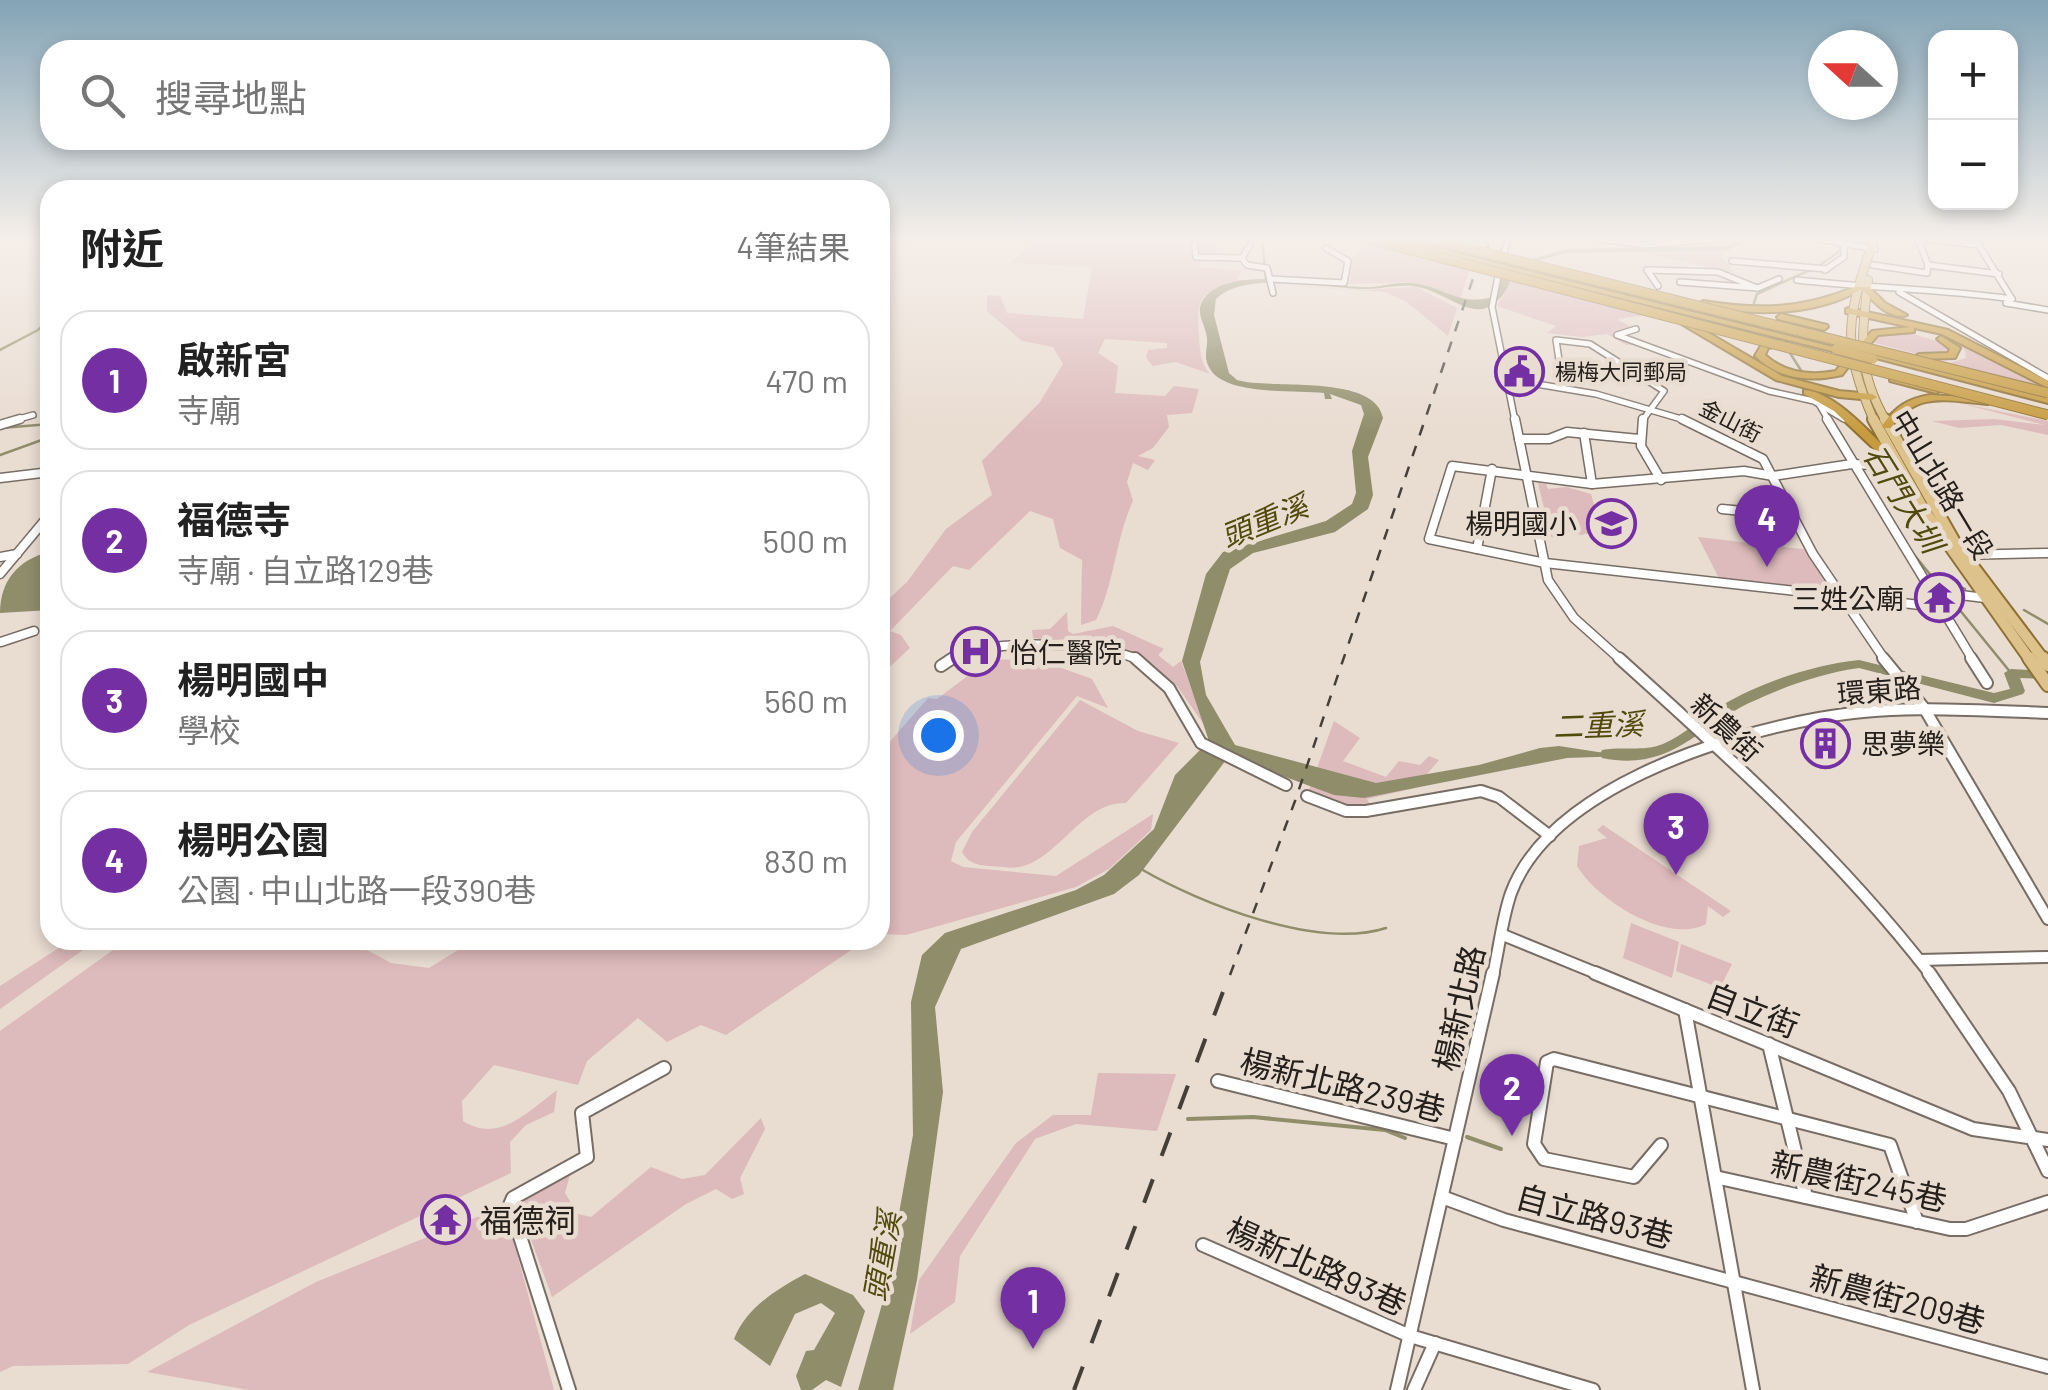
<!DOCTYPE html>
<html lang="zh-TW">
<head>
<meta charset="utf-8">
<style>
  :root { --surface:#fff; --page:#f6f6f6; --text:#222; --muted:#767676; --line:#e0e0e0; --accent:#742fa3 }
  body { margin:0; font-family:Barlow,"Noto Sans TC",sans-serif; background:var(--page); color:var(--text) }
  .controls { position:absolute; right:30px; top:30px; display:grid; overflow:hidden; border-radius:20px; box-shadow:0 5px 15px #0003 }
  .controls button { width:90px; height:90px; display:grid; place-items:center; padding:0; border:0; border-bottom:2px solid var(--line); background:var(--surface); color:var(--text); font:50px sans-serif }
  .compass { position:absolute; left:1808px; top:30px; width:90px; height:90px; border-radius:50%; background:var(--surface); box-shadow:0 5px 15px #0003; rotate:291deg }
  .you { position:absolute; left:938px; top:735px; width:35px; height:35px; margin:-25px; border:8px solid #fff; border-radius:50%; background:#1a73e8; box-shadow:0 0 0 15px #1a73e833 }
  .badge { display:grid; place-items:center; width:65px; height:65px; border-radius:50%; background:var(--accent); color:#fff; font-size:32px; font-weight:700 }
  .pin { position:absolute; translate:-50% -82px; filter:drop-shadow(0 2px 5px #0008) }
  .pin::after { content:''; position:absolute; top:52px; width:35px; height:30px; background:inherit; clip-path:polygon(0 0,100% 0,50% 100%) }
  .list { margin:0; padding:0; list-style:none }
  h2 { display:flex; justify-content:space-between; align-items:center; height:130px; margin:0; padding:0 40px; font-size:42px }
  h2 small { font-size:32px; font-weight:400; color:var(--muted) }
  .list li { display:grid; grid-template-columns:65px 1fr auto; gap:30px; align-items:center; box-sizing:border-box; height:140px; margin:0 20px 20px; padding:0 20px; border:2px solid var(--line); border-radius:30px }
  .list b { display:block; font-size:38px; white-space:nowrap }
  .list p { margin:0; font-size:32px; white-space:nowrap; color:var(--muted) }
  .list em { font-size:32px; font-style:normal; color:var(--muted) }
  .icon { flex:none; width:55px; height:55px; fill:none; stroke:currentColor; stroke-width:2; stroke-linecap:round; stroke-linejoin:round }
  .map { position:relative; flex:none; width:2048px; height:1390px; overflow:hidden }
  .search { position:absolute; background:var(--surface); box-shadow:0 5px 15px #0003; left:40px; top:40px; width:850px; height:110px; display:flex; align-items:center; gap:25px; box-sizing:border-box; padding:0 35px; border-radius:30px; color:var(--muted); font-size:38px }
  .panel { position:absolute; background:var(--surface); box-shadow:0 5px 15px #0003; left:40px; top:180px; width:850px; height:770px; border-radius:30px }
  .map>svg:first-child { display:block }
</style>
</head>
<body>
<div class="map">
<svg width="2048" height="1390" viewBox="0 0 2048 1390">
  <rect width="100%" height="100%" fill="#e9dcd1"/>
  <g fill="#ddbabb">
    <path d="M1037,239h176l6,18 -19,3 -1,7 42,4 -4,9h12c-39,11 -55,7 -50,55 1,14 1,28 11,39l-34,-12 -23,4 -7,-8 2,-8 19,-2v-5l-62,-4 -7,14 20,13 -3,27 50,3 9,-10 25,3 -7,24 -25,2 2,12 -16,21 -15,8 17,4 -7,10 -15,-7 -6,19 6,19c-18,39 -18,81 -37,119l-15,5 1,-65 -22,-12 -7,-29 -23,-8 -61,59 -16,-4 -63,65 11,4 9,13 -30,28v-69l27,-25 39,-53 46,-34 -10,-34 58,-59 23,-38 -10,-17 -31,-6 -35,-30v-16l13,1 7,17 76,6 9,-52 -82,-4z"/>
    <polygon points="1371,242 1470,268 1460,300 1406,282 1349,284 1353,257"/>
    <polygon points="1731,249 1721,256 1735,273 1630,250"/>
    <polygon points="1512,278 1646,315 1617,319 1631,327 1611,333 1640,345 1626,345 1607,334 1582,337 1547,333 1556,326 1497,306"/>
    <polygon points="1276,285 1363,290 1416,287 1457,308 1448,336 1407,302 1385,292"/>
    <polygon points="1904,331 1946,344 1949,354 1932,358 1871,342 1879,335"/>
    <polygon points="1956,342 2048,387 2048,390 1950,363 1966,358 1965,350 1953,343"/>
    <polygon points="1959,403 2048,421 2048,435 2001,425 1959,428 1932,421 1994,419 2045,425"/>
    <polygon points="1538,483 1546,484 1548,489 1566,487 1591,494 1601,530 1581,535 1558,528 1560,538 1551,537"/>
    <polygon points="1698,537 1810,550 1841,596 1722,584"/>
    <polygon points="1067,612 1068,631 1073,634 1113,626 1164,649 1158,655 1173,667 1181,661 1205,726 1177,686 1133,652 1033,638 1032,630 1050,629"/>
    <polygon points="990,659 1042,661 1092,679 1108,708 1077,696 956,842 951,861 963,867 1056,876 1153,814 1151,830 1109,869 1076,887 906,935 880,934 880,744 886,746 928,698 937,699"/>
    <path d="M1080,700l58,31 41,12 -53,60c-44,-1 -65,54 -106,64 -9,2 -22,-1 -32,-1 -11,-1 -20,-3 -26,-14l10,-20z"/>
    <polygon points="1334,721 1360,738 1343,761 1386,777 1399,761 1420,765 1429,756 1439,760 1415,788 1367,799 1371,806 1336,803 1309,790"/>
    <path d="M1603,825l128,86 -8,6 -15,-11 -2,18c-38,21 -109,-24 -129,-58l2,-20 28,-8 -10,-8z"/>
    <polygon points="1631,923 1679,942 1672,978 1623,958"/>
    <polygon points="71,940 97,940 0,1009 0,986"/>
    <path d="M127,940h222l42,23 38,5 45,-28h392l-140,95 -25,-10 -34,17 -29,-24 -51,43 -9,24 -84,-20 -32,36 1,20c36,23 64,-9 94,-31l-3,22 -28,13 -16,17 1,31 -322,152 -61,39 -115,2 -13,6v-341z"/>
    <polygon points="1681,944 1732,964 1720,988 1676,971"/>
    <polygon points="1098,1073 1176,1074 1157,1131 1076,1124 1035,1139 960,1256 955,1302 910,1334 919,1280 1016,1143 1053,1115 1091,1115"/>
    <polygon points="761,1118 765,1129 740,1178 744,1194 732,1199 716,1189 686,1204 552,1297 521,1212 525,1198 571,1171 565,1193 578,1214 591,1217 651,1167 682,1179 705,1175"/>
    <polygon points="504,1206 554,1390 249,1390 147,1372 316,1282"/>
  </g>
  <g fill="#8f8d6a">
    <path d="M1507,277l3,6c-29,55 -58,7 -98,3 -15,-1 -31,3 -46,3 -39,0 -120,-20 -150,10l-2,16 15,58 8,7c32,10 138,-7 146,38l-15,39 5,38 -5,14 -33,23 -82,21 -23,16 -30,93 6,33 29,50 141,38 103,-18 61,-17 19,-2 65,10 -57,2 -203,40 -30,-3 -105,-39 -90,119 -25,19 -153,55 -26,58 8,85 -26,188 -24,110h-35l26,-93 29,-162 -2,-133 11,-47 23,-22 131,-43 28,-15 50,-46 21,-54 34,-34 -27,-80 24,-87 17,-22 103,-31 26,-17 4,-11 -4,-42 12,-37 -3,-9 -31,-11 2,5h-7l-1,-6c-28,-3 -102,3 -115,-26 -6,-11 -1,-19 -2,-29 -2,-17 -15,-27 0,-43 33,-32 123,-6 165,-8 12,-1 25,-5 38,-4 36,3 48,25 87,13l4,-17z"/>
    <path d="M50,552v58l-50,3c0,-32 18,-54 50,-61z"/>
    <path d="M805,1274l48,21 12,16 -24,76 -15,-7 -14,10h-11l-5,-14 10,-25 8,-1 21,-37 -14,-10 -26,11 -25,52 -36,-27c12,-31 43,-50 71,-65z"/>
  </g>
  <g fill="none" stroke-linecap="round" stroke-linejoin="round">
    <g stroke="#8f8d6a" stroke-width="2.5">
      <polyline points="1262,239 1266,280"/>
      <polyline points="1817,267 1841,250 1838,243"/>
      <polyline points="1754,303 1757,294 1810,270"/>
      <polyline points="0,350 38,330 50,318"/>
      <polyline points="1790,353 1802,372"/>
      <polyline points="1,428 50,424"/>
      <polyline points="0,455 50,437"/>
      <polyline points="1911,551 1933,578 1965,589"/>
      <polyline points="1950,598 2011,673"/>
      <polyline points="2024,610 2048,624"/>
      <path d="M1141,869c60,35 177,81 245,59"/>
    </g>
    <g stroke="#8f8d6a" stroke-width="4">
      <polyline points="1188,1119 1253,1117 1385,1130 1405,1138"/>
      <polyline points="1467,1137 1501,1149"/>
    </g>
    <g fill="#8f8d6a" fill-rule="evenodd">
      <polygon points="1741,239 1752,239 1727,250 1566,253 1534,262 1530,260 1566,249 1726,246"/>
      <path d="M1859,660l135,33 16,-4 -6,-16 7,-4 37,2v8l-28,-1 5,13 -2,3 -29,9 -135,-35c-37,5 -76,19 -110,35 -53,26 -80,69 -147,55l-2,-4 2,-4c20,-4 41,2 61,-6 21,-9 38,-26 58,-38 40,-24 92,-41 138,-46z"/>
    </g>
    <defs>
      <g id="minor-far3">
        <polyline points="1194,239 1196,257 1242,258 1250,245"/>
        <polyline points="1600,239 1644,245 1718,239"/>
        <polyline points="1819,239 1875,249"/>
        <polyline points="1918,239 1928,265"/>
        <polyline points="1929,239 1979,245"/>
        <polyline points="1975,239 2012,299"/>
        <polyline points="1242,258 1247,265 1267,268 1273,293"/>
        <polyline points="1502,259 1508,239"/>
        <polyline points="1732,261 1827,269"/>
        <polyline points="1873,265 1927,273 1928,265"/>
        <polyline points="1928,265 1999,274"/>
        <polyline points="1825,270 1844,257 1844,244"/>
        <polyline points="1499,271 1492,307 1515,421"/>
        <polyline points="1270,279 1344,283 1348,261 1326,248"/>
        <path d="M1797,280c72,8 143,9 215,19"/>
        <polyline points="1680,282 1758,288 1779,279"/>
        <polyline points="1658,286 1647,270 1718,272 1757,288"/>
        <polyline points="1899,292 2048,378"/>
        <polyline points="2006,303 2048,310"/>
        <polyline points="1636,329 1617,335 1769,391 1814,401 1844,419"/>
        <polyline points="1507,379 1596,394 1688,421"/>
        <polyline points="1563,387 1556,340 1590,344 1664,391 1642,421"/>
        <polyline points="1819,404 1829,421"/>
        <polyline points="12,421 33,415"/>
      </g>
      <g id="minor-far2">
        <polyline points="1515,419 1548,580 1574,618 1621,660"/>
        <polyline points="1643,419 1641,446 1661,480"/>
        <polyline points="1682,419 1763,459 1813,554 1885,660"/>
        <polyline points="1827,419 1973,660"/>
        <polyline points="0,425 20,419"/>
        <polyline points="1584,433 1592,484"/>
        <polyline points="1519,439 1549,439 1567,432 1639,439"/>
        <polyline points="1896,466 1852,464 1773,476 1744,471 1592,484 1452,466 1429,539 1545,563 1938,607"/>
        <polyline points="0,478 50,472"/>
        <polyline points="1722,509 1794,516"/>
        <polyline points="1477,549 1492,469"/>
        <polyline points="1961,555 2048,553"/>
        <polyline points="0,557 17,554"/>
        <polyline points="0,574 50,514"/>
        <polyline points="1928,591 1985,598"/>
        <polyline points="1,642 34,631"/>
        <path d="M949,660c35,-23 152,-18 190,0"/>
      </g>
      <g id="minor-far1">
        <polyline points="1135,658 1169,688 1201,743 1286,785"/>
        <path d="M1619,658c110,99 221,199 312,317"/>
        <polyline points="1883,658 1924,708 2048,919"/>
        <polyline points="1971,658 1987,683"/>
        <polyline points="941,666 953,658"/>
        <polyline points="1307,796 1346,811 1366,811 1481,791 1499,797 1550,836"/>
        <polyline points="1503,935 1601,975"/>
        <polyline points="1919,960 2048,957"/>
        <path d="M1493,975c6,-26 9,-56 18,-82 39,-104 209,-157 308,-175 75,-14 153,-8 229,-5"/>
      </g>
      <g id="minor">
        <polyline points="1595,973 1973,1129 2048,1140"/>
        <polyline points="1929,973 2009,1091 2048,1171"/>
        <polyline points="1685,1010 1753,1390"/>
        <polyline points="1769,1044 1806,1197"/>
        <polyline points="1218,1081 1455,1139"/>
        <polyline points="1661,1145 1634,1177 1544,1159 1534,1144 1547,1062 1554,1059 1890,1145 1917,1222"/>
        <polyline points="1715,1177 1950,1229 1966,1229 2048,1202"/>
        <polyline points="1442,1197 1504,1220 2048,1367"/>
        <polyline points="1203,1245 1410,1336 1593,1390"/>
        <polyline points="569,1390 510,1205 513,1198 587,1157 582,1113 664,1068"/>
        <polyline points="1397,1390 1493,973"/>
        <polyline points="1414,1390 1435,1343"/>
      </g>
      <g id="major-far2">
        <path d="M1874,239c-27,78 -34,104 0,182"/>
        <path d="M1868,280c-6,57 -12,89 18,141"/>
      </g>
      <g id="major-far1">
        <polyline points="1873,419 1924,510 2030,660"/>
        <polyline points="1885,419 1955,542 2044,660"/>
      </g>
      <g id="major">
        <polyline points="2029,658 2048,685"/>
        <polyline points="2043,658 2048,665"/>
      </g>
      <g id="highway">
        <polygon points="1386,239 1400,239 1841,349 1836,352"/>
        <path d="M1855,287h14l16,16 22,12c-17,5 -34,-13 -45,-26 -48,28 -106,26 -159,18l-4,-3 4,-3c56,9 99,8 152,-14z"/>
        <polygon points="1849,308 1948,330 2048,381 2048,388 1942,334 1846,313 1846,309"/>
        <polygon points="1781,314 1827,325 1828,327 1824,330 1778,319 1777,317"/>
        <polygon points="1683,318 1782,376 1839,391 1872,394 1877,397 1872,400 1839,397 1776,380 1680,323 1679,321"/>
        <polygon points="1911,327 1914,328 1914,332 1878,335 1864,351 1856,349 1872,331"/>
        <polygon points="1941,336 1960,348 1955,358 1917,359 1917,355 1920,354 1948,353 1950,349 1937,339"/>
        <path d="M1782,340l3,1v4l-17,3 -3,7c20,18 45,21 71,16l12,-16 8,2 -14,18c-31,7 -63,5 -87,-19l7,-12z"/>
        <polygon points="1871,351 2048,397 2048,403 1868,356 1868,352"/>
        <polygon points="1893,376 1939,388 1941,390 1936,393 1890,381 1890,377"/>
        <path d="M1804,390c32,2 68,46 92,68v4h-8l-54,-51 -30,-17z"/>
        <path d="M1930,395l58,3 5,3 -5,3c-40,-3 -72,-14 -97,24h-8l-1,-2c13,-19 25,-27 48,-31z"/>
      </g>
    </defs>
    <use href="#minor-far3" stroke="#786d64" stroke-width="8"/>
    <use href="#minor-far2" stroke="#786d64" stroke-width="11"/>
    <use href="#minor-far1" stroke="#786d64" stroke-width="14"/>
    <use href="#minor" stroke="#786d64" stroke-width="16"/>
    <use href="#major-far2" stroke="#8e7032" stroke-width="10"/>
    <use href="#major-far1" stroke="#8e7032" stroke-width="14"/>
    <use href="#major" stroke="#8e7032" stroke-width="16"/>
    <use href="#highway" stroke="#8e7032" stroke-width="4"/>
    <use href="#minor-far3" stroke="#fff" stroke-width="5"/>
    <use href="#minor-far2" stroke="#fff" stroke-width="8"/>
    <use href="#minor-far1" stroke="#fff" stroke-width="10"/>
    <use href="#minor" stroke="#fff" stroke-width="12"/>
    <use href="#major-far2" stroke="#ddc38b" stroke-width="8"/>
    <use href="#major-far1" stroke="#ddc38b" stroke-width="10"/>
    <use href="#major" stroke="#ddc38b" stroke-width="12"/>
    <use href="#highway" fill="#c79b3e" fill-rule="evenodd"/>
    <g stroke="#453f3a" stroke-width="2.5" stroke-dasharray="11 11" stroke-linecap="butt">
      <polyline points="1486,254 1490,239"/>
      <polyline points="1230,975 1295,801 1478,264"/>
    </g>
    <polyline stroke="#453f3a" stroke-width="4" stroke-dasharray="25 25" stroke-linecap="butt" points="1074,1390 1230,973"/>
    <defs>
      <g id="highway-bridge">
        <polyline points="1369,239 2048,415"/>
        <polyline points="1429,239 2048,393"/>
        <polyline points="1836,349 1873,359"/>
      </g>
    </defs>
    <use href="#highway-bridge" stroke="#8e7032" stroke-width="11" stroke-linecap="butt"/>
    <use href="#highway-bridge" stroke="#c79b3e" stroke-width="9"/>
  </g>
  <linearGradient id="sky" x2="0" y2="1"><stop stop-color="#84a4b6"/><stop offset="0.55" stop-color="#f5efea"/><stop offset="1" stop-color="#f5efea" stop-opacity="0"/></linearGradient>
  <rect width="2048" height="434" fill="url(#sky)"/>
  <defs>
    <symbol id="civic-ring" viewBox="-11 -11 22 22"><circle r="9.5" fill="#e9dcd1" stroke="#742fa3" stroke-width="1.5"/><path d="M-.6-6.5H3V-4.5H.6V-3L4-1V1h2V6H-6V1h2V-1L-.6-3ZM-1.2 2.5V6h2.4V2.5Z" fill="#742fa3"/></symbol>
    <symbol id="school-ring" viewBox="-11 -11 22 22"><circle r="9.5" fill="#e9dcd1" stroke="#742fa3" stroke-width="1.5"/><path d="M0-5L7-2L0 1L-7-2ZM-4 1L0 2.5L4 1V4Q0 6-4 4Z" fill="#742fa3"/></symbol>
    <symbol id="temple-ring" viewBox="-11 -11 22 22"><circle r="9.5" fill="#e9dcd1" stroke="#742fa3" stroke-width="1.5"/><path d="M0-6L5-2H3V0L6.5 2.5H4V6H1.5V3h-3V6H-4V2.5H-6.5L-3 0V-2H-5Z" fill="#742fa3"/></symbol>
    <symbol id="hospital-ring" viewBox="-11 -11 22 22"><circle r="9.5" fill="#e9dcd1" stroke="#742fa3" stroke-width="1.5"/><path d="M-5-5h3v3.5h4V-5h3V5h-3V1.5h-4V5h-3Z" fill="#742fa3"/></symbol>
    <symbol id="building-ring" viewBox="-11 -11 22 22"><circle r="9.5" fill="#e9dcd1" stroke="#742fa3" stroke-width="1.5"/><path d="M-4-6H4V6H1V3H-1V6H-4ZM-2.5-4.3h1.7v1.8h-1.7ZM.8-4.3h1.7v1.8H.8ZM-2.5-1h1.7V.8h-1.7ZM.8-1h1.7V.8H.8Z" fill="#742fa3"/></symbol>
  </defs>
  <g fill-rule="evenodd">
    <use href="#civic-ring" x="1492" y="344" width="55" height="55"/>
    <use href="#school-ring" x="1584" y="496" width="55" height="55"/>
    <use href="#temple-ring" x="1912" y="570" width="55" height="55"/>
    <use href="#hospital-ring" x="948" y="624" width="55" height="55"/>
    <use href="#building-ring" x="1798" y="716" width="55" height="55"/>
    <use href="#temple-ring" x="418" y="1192" width="55" height="55"/>
  </g>
  <g text-anchor="middle" dominant-baseline="central" stroke-width="9" stroke-linejoin="round" paint-order="stroke">
    <g font-size="22" fill="#25201c" stroke="#e9dcd1" text-anchor="start">
      <text x="1555" y="371">楊梅大同郵局</text>
    </g>
    <g font-size="22" fill="#25201c" stroke="#e9dcd1">
      <text transform="translate(1731 420) rotate(27)">金山街</text>
    </g>
    <g font-size="28" fill="#25201c" stroke="#e9dcd1">
      <text transform="translate(1943 484) rotate(59)">中山北路一段</text>
      <text transform="translate(1879 690) rotate(-5)">環東路</text>
      <text transform="translate(1727 727) rotate(43)">新農街</text>
    </g>
    <g font-size="28" fill="#25201c" stroke="#e9dcd1" text-anchor="end">
      <text x="1577" y="523">楊明國小</text>
      <text x="1904" y="598">三姓公廟</text>
      <text x="1010" y="652" text-anchor="start">怡仁醫院</text>
      <text x="1861" y="743" text-anchor="start">思夢樂</text>
    </g>
    <g font-size="30" font-style="italic" fill="#504b0c" stroke="#e9dcd1">
      <text transform="translate(1904 498) rotate(58)">石門大圳</text>
      <text transform="translate(1264 520) rotate(-22)">頭重溪</text>
      <text transform="translate(1598 724) rotate(-2)">二重溪</text>
      <text transform="translate(881 1256) rotate(-80)">頭重溪</text>
    </g>
    <g font-size="32" fill="#25201c" stroke="#e9dcd1">
      <text transform="translate(1458 1008) rotate(-77)">楊新北路</text>
      <text transform="translate(1753 1009) rotate(21)">自立街</text>
      <text transform="translate(1343 1084) rotate(14)">楊新北路239巷</text>
      <text transform="translate(1859 1180) rotate(12)">新農街245巷</text>
      <text transform="translate(1595 1215) rotate(15)">自立路93巷</text>
      <text transform="translate(1317 1265) rotate(24)">楊新北路93巷</text>
      <text transform="translate(1898 1298) rotate(15)">新農街209巷</text>
    </g>
    <g font-size="32" fill="#25201c" stroke="#e9dcd1" text-anchor="start">
      <text x="480" y="1219">福德祠</text>
    </g>
  </g>
</svg>
<div class="controls">
<button>+</button>
<button>−</button>
</div>
<svg class="compass" viewBox="-18 -18 36 36"><path d="M0-13l5 13h-10z" fill="#e53935"/><path d="M0 13l5-13h-10z" fill="#767676"/></svg>
<div class="you"></div>
<div class="pin badge" style="left:1033px;top:1349px">1</div>
<div class="pin badge" style="left:1512px;top:1136px">2</div>
<div class="pin badge" style="left:1676px;top:875px">3</div>
<div class="pin badge" style="left:1767px;top:567px">4</div>
<div class="search"><svg class="icon" aria-label="search" viewBox="0 0 24 24"><circle cx="10" cy="10" r="6"/><path d="M15 15l6 6"/></svg>搜尋地點</div>
<section class="panel">
<h2>附近<small>4筆結果</small></h2>
<ul class="list">
<li><span class="badge">1</span><div><b>啟新宮</b><p>寺廟</p></div><em>470 m</em></li>
<li><span class="badge">2</span><div><b>福德寺</b><p>寺廟 · 自立路129巷</p></div><em>500 m</em></li>
<li><span class="badge">3</span><div><b>楊明國中</b><p>學校</p></div><em>560 m</em></li>
<li><span class="badge">4</span><div><b>楊明公園</b><p>公園 · 中山北路一段390巷</p></div><em>830 m</em></li>
</ul>
</section>
</div>
</body>
</html>
